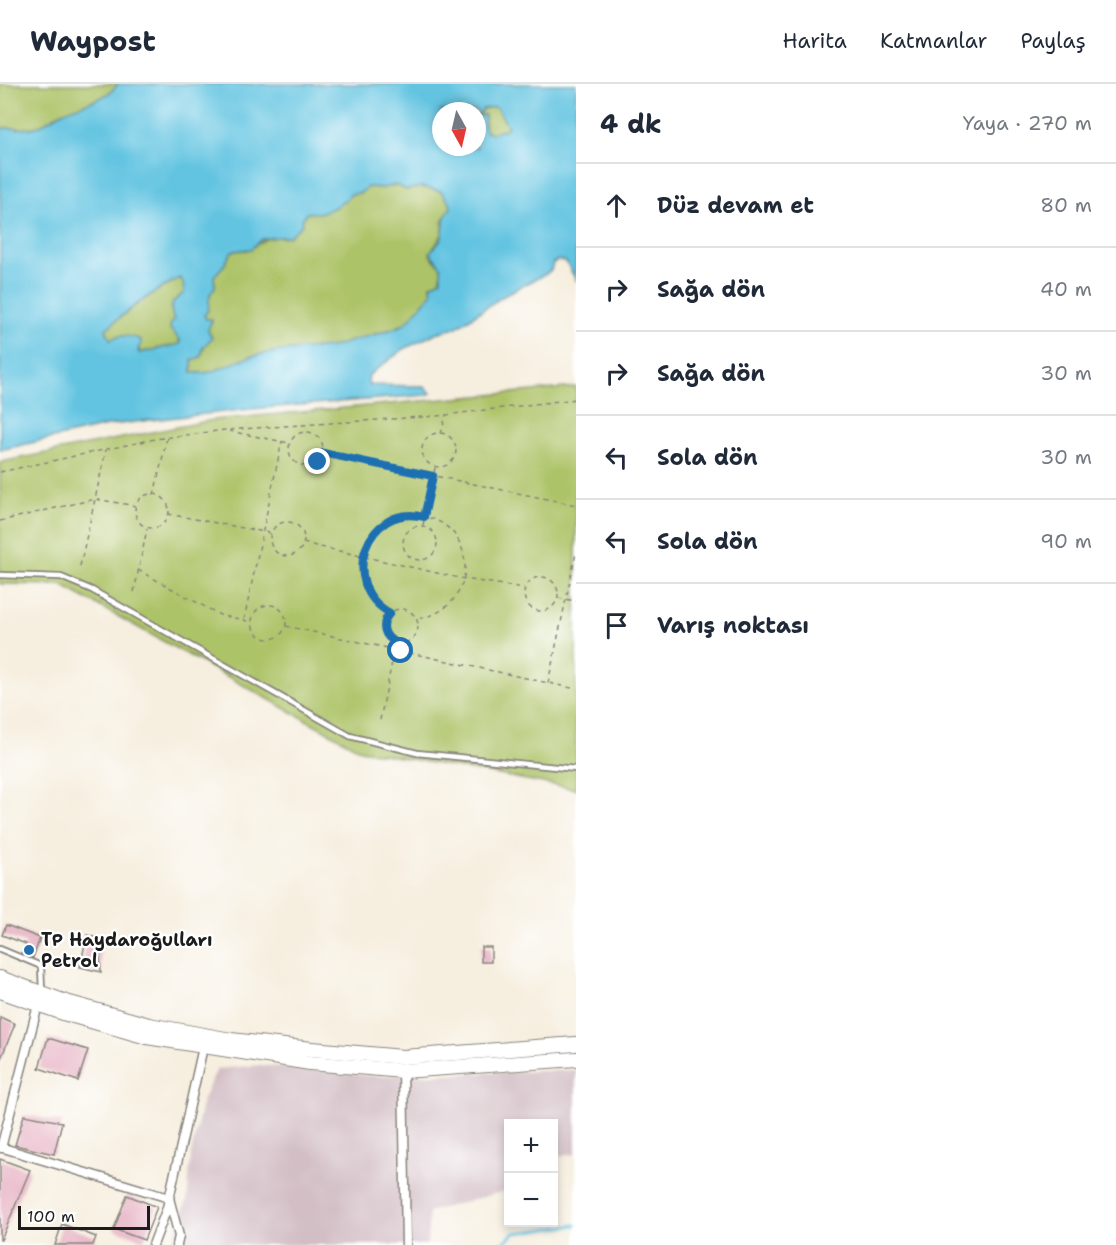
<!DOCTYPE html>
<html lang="tr">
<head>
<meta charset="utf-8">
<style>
  :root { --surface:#fff; --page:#f6f6f7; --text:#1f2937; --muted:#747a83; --line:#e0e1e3 }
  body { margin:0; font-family:"Shantell Sans",sans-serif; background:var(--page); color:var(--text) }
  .controls { position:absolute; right:18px; bottom:18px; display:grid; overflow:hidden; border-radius:0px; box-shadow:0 3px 9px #0003 }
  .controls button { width:54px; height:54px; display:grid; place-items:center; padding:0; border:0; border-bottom:2px solid var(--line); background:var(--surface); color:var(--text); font:30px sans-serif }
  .compass { position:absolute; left:432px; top:18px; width:54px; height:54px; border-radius:50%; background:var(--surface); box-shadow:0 3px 9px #0003; rotate:172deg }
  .scale { position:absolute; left:18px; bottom:15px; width:132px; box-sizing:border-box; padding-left:6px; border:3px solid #1c1c1c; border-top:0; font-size:16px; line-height:21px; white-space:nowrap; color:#1c1c1c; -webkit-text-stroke:4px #fff; paint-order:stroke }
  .stop { position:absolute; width:18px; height:18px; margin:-14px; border:4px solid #1f6fb2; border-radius:50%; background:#fff }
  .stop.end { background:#1f6fb2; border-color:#fff; box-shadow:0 2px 6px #0008 }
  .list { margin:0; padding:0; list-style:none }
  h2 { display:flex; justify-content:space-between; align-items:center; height:78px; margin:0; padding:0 24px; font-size:26px }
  h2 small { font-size:20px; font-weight:400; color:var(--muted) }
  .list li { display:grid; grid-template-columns:39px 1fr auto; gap:18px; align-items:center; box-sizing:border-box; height:84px; padding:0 24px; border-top:2px solid var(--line) }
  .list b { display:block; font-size:22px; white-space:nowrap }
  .list em { font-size:20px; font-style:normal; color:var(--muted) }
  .icon { flex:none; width:33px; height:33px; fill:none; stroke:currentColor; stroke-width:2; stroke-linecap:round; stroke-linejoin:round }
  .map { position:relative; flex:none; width:576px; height:1161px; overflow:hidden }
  header { display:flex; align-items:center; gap:36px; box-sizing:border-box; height:84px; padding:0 30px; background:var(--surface); border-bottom:2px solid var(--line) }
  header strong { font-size:28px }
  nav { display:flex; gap:33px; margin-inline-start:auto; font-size:21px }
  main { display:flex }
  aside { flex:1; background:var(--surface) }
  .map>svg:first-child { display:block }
</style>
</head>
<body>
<header>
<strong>Waypost</strong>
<nav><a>Harita</a><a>Katmanlar</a><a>Paylaş</a></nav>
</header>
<main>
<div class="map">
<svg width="576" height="1161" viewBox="0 0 576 1161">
  <rect width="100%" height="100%" fill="#fff"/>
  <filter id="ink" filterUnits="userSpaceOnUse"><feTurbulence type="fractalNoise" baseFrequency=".0167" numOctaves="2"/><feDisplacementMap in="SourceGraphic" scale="12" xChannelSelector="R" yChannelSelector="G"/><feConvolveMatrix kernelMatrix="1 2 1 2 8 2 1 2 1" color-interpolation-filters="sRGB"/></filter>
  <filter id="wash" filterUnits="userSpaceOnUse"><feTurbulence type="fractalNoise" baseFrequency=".008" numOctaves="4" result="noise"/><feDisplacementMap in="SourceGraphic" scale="24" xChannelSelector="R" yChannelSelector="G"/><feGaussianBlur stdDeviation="1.35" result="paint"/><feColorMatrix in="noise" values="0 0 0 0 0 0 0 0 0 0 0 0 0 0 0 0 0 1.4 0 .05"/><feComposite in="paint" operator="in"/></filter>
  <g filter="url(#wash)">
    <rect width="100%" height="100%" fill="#f6eede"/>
    <polygon fill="#d2bec4" points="260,981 372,992 576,986 576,1070 554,1072 554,1040 508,1040 508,1106 429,1128 427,1161 170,1161 187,1117 191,1070 203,1015 217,985"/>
    <g fill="#adc368" stroke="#647042" stroke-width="1.5">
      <path d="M0,0h118c-12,18 -39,20 -57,29 -10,5 -17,12 -29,15 -10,2 -21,-2 -32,1z"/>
      <polygon points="494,23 498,24 508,42 506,45 492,49 485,48 484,43 485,32 479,30 483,25"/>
      <path d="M396,101l11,5 15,-3 19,4 9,12 1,5 -9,13c5,15 -7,21 -12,34l11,12v13l-10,5 1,9c-10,8 -19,25 -28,30 -11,6 -27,9 -39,13 -12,3 -23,8 -35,10 -28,3 -54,3 -82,11 -17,4 -38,20 -56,14v-12l9,-3c3,-10 7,-21 8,-32l3,-3 -6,-3 -2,-4 6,-21 5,-7 -1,-11 10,-11 8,-14 14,-1 22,-12 21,-2 13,-11 -1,-4 6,-8 16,-2 21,-9 7,-8 9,-1 8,-6 15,1z"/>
      <path d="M180,194l4,4v11l-8,6 -5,10 9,35 -41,9v-6l-6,-10 -15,-1 -9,4 -3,-11c22,-19 47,-38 74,-51z"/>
      <polygon points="576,303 576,705 361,666 61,501 0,500 0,378 213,336"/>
    </g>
    <path fill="#63c4e1" stroke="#40707e" stroke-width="1.5" fill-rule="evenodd" d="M118,0h458v196l-10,-18 -8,-2 -5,3 -2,7 -5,4 -38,19 -53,35 -19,5 -32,16 -35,26 -1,6 2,4 51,1 4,1 6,6 -4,2 -176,14 -100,11 -40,5 -111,25v-321c11,-3 22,1 32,-1 12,-3 19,-10 29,-15 18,-10 44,-11 57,-29zM494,23l4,2 10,18 -2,2 -14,4 -6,-1 -2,-5 1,-12 -5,1 -1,-2 4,-5zM441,27h36v36h-11l-4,3 -6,-3h-15zM396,101l11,5 15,-3 19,4 9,12 1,5c-12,12 -4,18 -10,32 -3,5 -8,8 -11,12l11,15v13l-10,5 1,9c-10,8 -20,25 -28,30 -11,6 -27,10 -39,13 -12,3 -23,8 -35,10 -29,3 -58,2 -86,12 -15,5 -36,18 -52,13v-12l9,-3 2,-10 9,-9 -4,-8 4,-11h-6l-2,-4 4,-4 2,-17 5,-7 -1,-11 10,-11 8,-14 19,-2 11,-10 6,-1 21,-2 13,-11 -1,-4 6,-8c3,-1 7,0 10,0 12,-1 27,-10 34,-19l9,-1 8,-6 15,1zM180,194l3,4 1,11 -11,9 -2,7 3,12 -3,2 -1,6 10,11v4l-41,9 -1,-3 3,-7v-3c-10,-5 -22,-5 -31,-1l-4,-10c22,-19 47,-38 74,-51z"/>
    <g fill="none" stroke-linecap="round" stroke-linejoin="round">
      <polyline stroke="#63c4e1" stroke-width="3" points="504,1161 504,1158 514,1149 576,1141"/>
    </g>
    <g id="blocks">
      <g fill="#e7b3c4">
        <polygon points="6,841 40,854 33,874 22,869 26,860 2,851"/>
        <polygon points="87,851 103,855 100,871 101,888 80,883"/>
        <rect x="481" y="863" width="10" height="15"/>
        <polygon points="0,933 15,940 0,977"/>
        <polygon points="48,954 88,966 78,997 39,984"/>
        <polygon points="24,1031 62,1038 54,1070 15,1061"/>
        <polygon points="0,1075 30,1086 1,1156 0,1156"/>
        <polygon points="127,1111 157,1123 144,1156 114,1145"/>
        <polygon points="62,1140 96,1153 93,1161 55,1161"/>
      </g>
    </g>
  </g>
  <g filter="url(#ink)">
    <use href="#blocks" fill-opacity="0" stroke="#89857d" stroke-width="1.5"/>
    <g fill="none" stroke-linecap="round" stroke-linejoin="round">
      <defs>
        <g id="lane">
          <polyline points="0,491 61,493 92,506 350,652 417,669 576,685"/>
          <polyline points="0,865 41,882 42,907"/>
        </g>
        <g id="street">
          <polyline points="403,984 406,1161"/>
          <polyline points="0,1063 169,1114 179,1152 177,1161"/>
          <polyline points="1,1064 38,921"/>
          <polyline points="153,1161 167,1124 203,963"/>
        </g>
        <g id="primary">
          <polyline points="0,894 66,918 149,941 231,956 312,965 403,973 576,960"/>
          <polyline points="0,907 63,929 147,953 310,979 403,987 576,975"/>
        </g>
      </defs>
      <use href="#lane" stroke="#89857d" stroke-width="8"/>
      <use href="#street" stroke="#89857d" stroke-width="11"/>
      <use href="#primary" stroke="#89857d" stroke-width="16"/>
      <g stroke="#89857d" stroke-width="1.5" stroke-dasharray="4.5 4.5" stroke-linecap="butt">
        <polyline points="229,347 289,359"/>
        <circle cx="306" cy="365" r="17"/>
        <circle cx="439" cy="366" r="17"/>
        <polyline points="441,350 446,331"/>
        <polyline points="323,369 576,421"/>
        <polyline points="0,388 155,355 225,346 437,332 576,315"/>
        <circle cx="152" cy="427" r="17"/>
        <polyline points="154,411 167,354"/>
        <polyline points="168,430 270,449"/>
        <polyline points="0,437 95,415 136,422"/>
        <circle cx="287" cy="455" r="17"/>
        <polyline points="423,441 435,384"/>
        <circle cx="420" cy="459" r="17"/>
        <polyline points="303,459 464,495 524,504"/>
        <polyline points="80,482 106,366"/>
        <polyline points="138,486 220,531 252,538"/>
        <circle cx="541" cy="510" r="17"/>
        <polyline points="134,508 147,445"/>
        <polyline points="558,514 576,517"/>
        <circle cx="269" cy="538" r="17"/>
        <circle cx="401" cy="542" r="17"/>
        <path d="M390,529c-49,-27 -28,-102 28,-97 61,4 65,94 -2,103"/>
        <polyline points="244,536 282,357"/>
        <polyline points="286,542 576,605"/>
        <polyline points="548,599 576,469"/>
        <polyline points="380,636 396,559"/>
      </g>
      <use href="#lane" stroke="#fff" stroke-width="4.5"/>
      <use href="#street" stroke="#fff" stroke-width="8"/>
      <use href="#primary" stroke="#fff" stroke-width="14"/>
    </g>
  </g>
  <g fill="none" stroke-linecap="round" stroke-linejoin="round" filter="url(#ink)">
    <path stroke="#1f6fb2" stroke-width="8" d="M318,378l5,-9 110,23 -9,41c-57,-15 -87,67 -34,96 -10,11 -7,24 7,30l-3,7 7,1"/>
  </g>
  <circle fill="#1f6fb2" stroke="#fff" stroke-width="2" cx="29" cy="866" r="6"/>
  <g text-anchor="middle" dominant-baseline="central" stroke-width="4.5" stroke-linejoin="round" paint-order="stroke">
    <g font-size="18" font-weight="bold" fill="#1c1c1c" stroke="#fff" text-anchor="start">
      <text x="41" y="856">TP Haydaroğulları<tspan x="41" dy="21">Petrol</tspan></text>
    </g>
  </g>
</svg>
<div class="controls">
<button>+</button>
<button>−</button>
</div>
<svg class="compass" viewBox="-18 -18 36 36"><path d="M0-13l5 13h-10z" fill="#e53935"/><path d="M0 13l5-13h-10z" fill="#747a83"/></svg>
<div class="scale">100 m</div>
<div class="stop" style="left:401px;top:567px"></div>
<div class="stop end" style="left:318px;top:378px"></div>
</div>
<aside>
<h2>4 dk<small>Yaya · 270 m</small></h2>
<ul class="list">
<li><svg class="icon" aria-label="ahead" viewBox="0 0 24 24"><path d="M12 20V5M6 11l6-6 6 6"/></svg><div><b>Düz devam et</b></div><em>80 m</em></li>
<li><svg class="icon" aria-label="right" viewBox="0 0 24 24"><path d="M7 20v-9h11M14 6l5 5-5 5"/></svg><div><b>Sağa dön</b></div><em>40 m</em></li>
<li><svg class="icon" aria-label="right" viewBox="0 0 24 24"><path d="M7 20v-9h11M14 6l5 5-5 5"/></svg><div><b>Sağa dön</b></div><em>30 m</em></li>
<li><svg class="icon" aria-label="left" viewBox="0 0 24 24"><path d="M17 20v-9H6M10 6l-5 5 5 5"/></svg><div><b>Sola dön</b></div><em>30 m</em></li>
<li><svg class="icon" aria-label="left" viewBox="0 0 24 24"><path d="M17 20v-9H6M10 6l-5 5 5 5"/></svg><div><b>Sola dön</b></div><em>90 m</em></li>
<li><svg class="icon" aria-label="arrive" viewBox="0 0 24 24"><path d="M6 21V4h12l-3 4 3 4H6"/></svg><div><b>Varış noktası</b></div></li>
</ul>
</aside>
</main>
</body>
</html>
